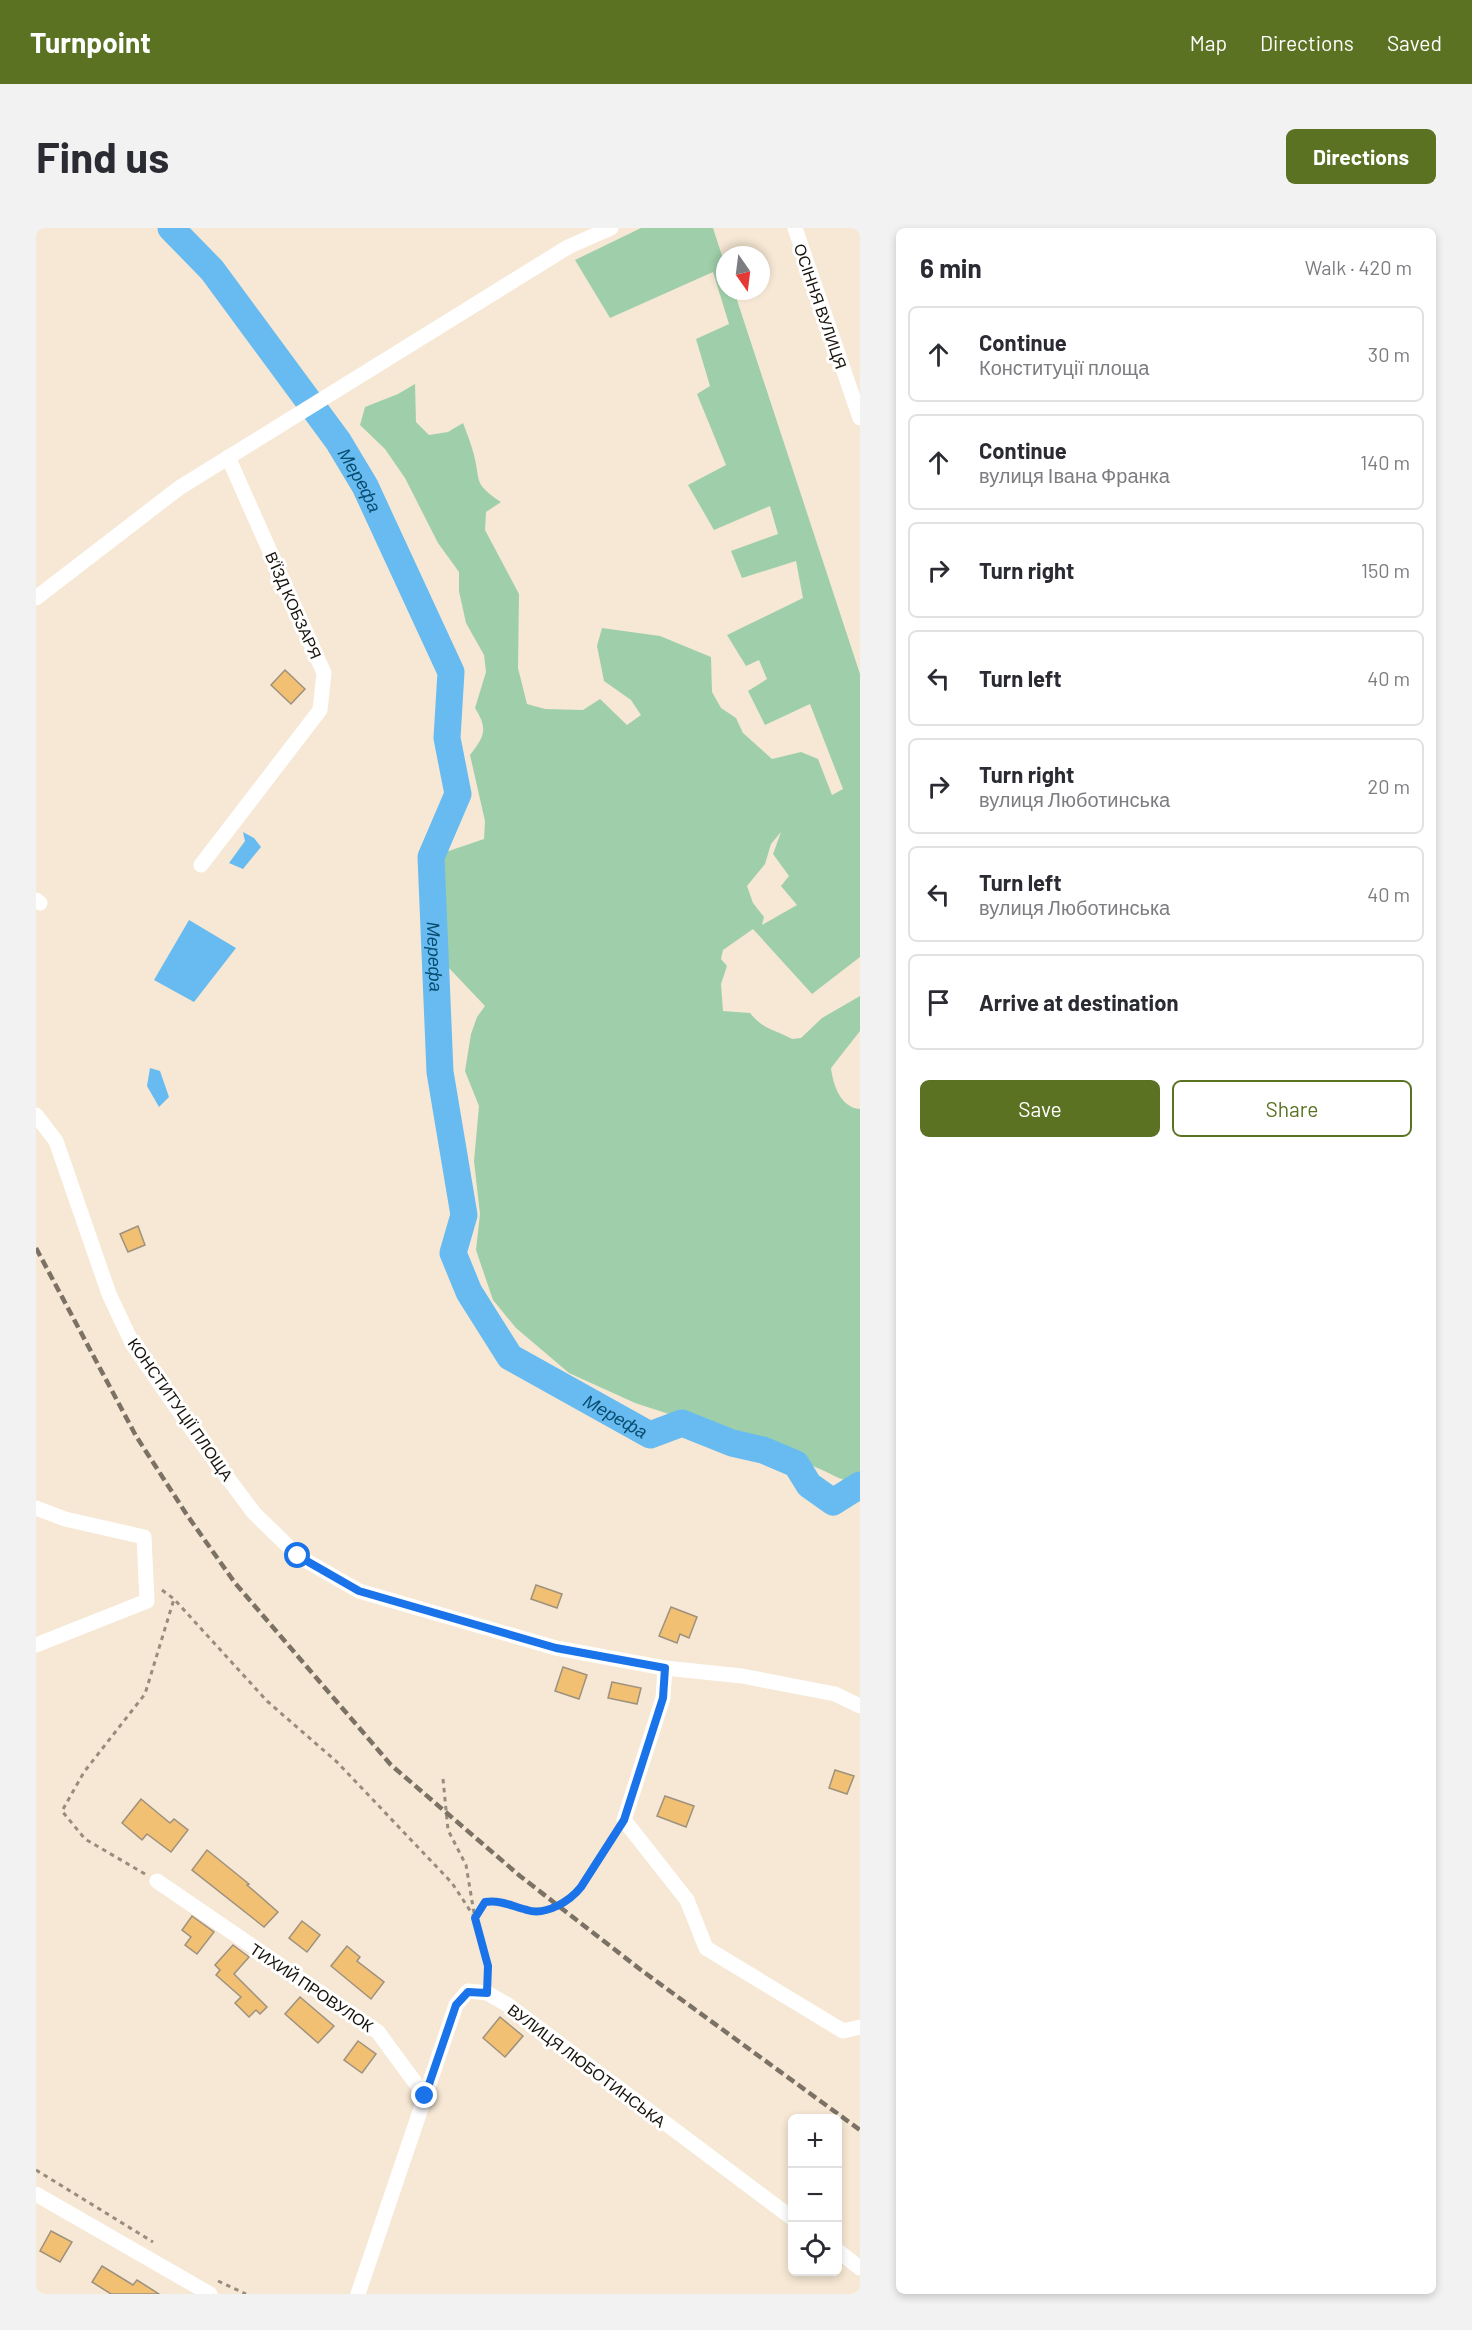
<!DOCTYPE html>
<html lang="en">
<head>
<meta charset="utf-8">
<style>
  :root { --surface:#fff; --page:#f2f2f3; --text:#2b2b33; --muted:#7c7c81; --line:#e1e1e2; --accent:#5b7223 }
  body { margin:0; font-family:Barlow,sans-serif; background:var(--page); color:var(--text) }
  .controls { position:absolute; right:18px; bottom:18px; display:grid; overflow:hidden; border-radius:9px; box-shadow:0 3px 9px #0003 }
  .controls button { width:54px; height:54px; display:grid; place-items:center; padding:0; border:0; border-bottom:2px solid var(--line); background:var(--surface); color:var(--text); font:30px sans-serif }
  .compass { position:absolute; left:680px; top:18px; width:54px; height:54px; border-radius:50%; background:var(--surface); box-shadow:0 3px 9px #0003; rotate:166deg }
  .stop { position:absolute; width:18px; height:18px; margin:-14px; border:4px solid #1a73e8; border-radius:50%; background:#fff }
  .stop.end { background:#1a73e8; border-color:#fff; box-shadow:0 2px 6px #0008 }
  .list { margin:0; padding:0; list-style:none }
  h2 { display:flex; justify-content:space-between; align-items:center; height:78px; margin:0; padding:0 24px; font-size:26px }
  h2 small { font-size:20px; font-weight:400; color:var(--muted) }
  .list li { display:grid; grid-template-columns:39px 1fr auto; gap:18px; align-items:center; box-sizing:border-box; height:96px; margin:0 12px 12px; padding:0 12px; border:2px solid var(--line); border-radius:9px }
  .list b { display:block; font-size:22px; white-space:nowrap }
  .list p { margin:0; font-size:20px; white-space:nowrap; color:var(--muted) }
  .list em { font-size:20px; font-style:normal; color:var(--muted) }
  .actions { display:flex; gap:12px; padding:18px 24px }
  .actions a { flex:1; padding:14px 0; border:2px solid var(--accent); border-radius:9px; text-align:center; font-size:21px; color:var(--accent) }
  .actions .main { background:var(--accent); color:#fff }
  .icon { flex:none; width:33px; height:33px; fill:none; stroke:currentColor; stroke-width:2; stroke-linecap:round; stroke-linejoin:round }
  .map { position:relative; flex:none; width:824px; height:2066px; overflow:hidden; border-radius:9px }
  header { display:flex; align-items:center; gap:36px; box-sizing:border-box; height:84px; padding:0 30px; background:var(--accent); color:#fff }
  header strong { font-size:28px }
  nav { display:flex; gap:33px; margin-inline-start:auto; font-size:21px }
  .intro { display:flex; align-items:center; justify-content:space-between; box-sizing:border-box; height:144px; padding:0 36px }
  h1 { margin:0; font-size:42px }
  .button { padding:15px 27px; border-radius:9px; background:var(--accent); color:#fff; font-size:21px; font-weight:700 }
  main { display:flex; gap:36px; padding:0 36px }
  aside { flex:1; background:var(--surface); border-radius:9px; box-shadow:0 3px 9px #0003 }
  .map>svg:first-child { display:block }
</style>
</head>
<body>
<header>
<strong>Turnpoint</strong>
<nav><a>Map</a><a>Directions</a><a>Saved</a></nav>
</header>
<div class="intro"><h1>Find us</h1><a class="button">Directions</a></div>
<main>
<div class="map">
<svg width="824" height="2066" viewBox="0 0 824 2066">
  <rect width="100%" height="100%" fill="#f6e8d4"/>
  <path fill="#9fcfaa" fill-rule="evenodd" d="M605,0h72l12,37v26h9l126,383v283l-48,37 -59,-65 -30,21 -2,9 6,7 -6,18 2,27 27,2c15,18 23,15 42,26l9,-1 21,-20 38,-22v35l-29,37c2,17 10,40 29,41v368l-9,5c-18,-4 -38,-21 -55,-18l-26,-23 -17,-4 -50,-18 -34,-5 -34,-11 -66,-30 -53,-45 -23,-28 -17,-50 4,-36 -6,-53 5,-55 -14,-35 6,-37 6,-17 8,-11 -37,-39 -10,-52v-37l-7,-21 53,-18 1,-18 -15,-66c15,-19 18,-26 5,-47l11,-36 -2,-17 -18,-32 -7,-32v-19l-21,-29 -33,-65 -20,-29 -25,-24 5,-18 33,-13 17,-10 1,38 13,13 19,-3 15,-9c4,10 8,21 11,32 7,28 -1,28 27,47l-15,10 -1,18 34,64 -1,74 9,36 18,5 38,1 17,-11 27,26 14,-10 -10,-15 -27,-19 -7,-35 5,-18 58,8 51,21 1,35 9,16 15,10 7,15 29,26 29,-7 17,7 14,36 11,-6 -33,-85 -45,21 -17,-34 19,-12 -8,-19 -13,6 -19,-31 76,-37 -7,-37 -54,17 -11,-27 47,-17 -8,-28 -56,24 -26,-45 38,-20 -29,-71 13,-8 -14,-47 33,-15 -16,-52 -103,46 -35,-58zM745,604l-8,22 16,22 -8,10 16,19 -35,20 2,-8 -11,-14 -6,-17 18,-22 6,-20z"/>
  <g fill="#67bbf0">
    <polygon points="207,604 218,610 225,619 207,641 193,635 209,613"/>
    <polygon points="153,692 200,720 158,774 118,752"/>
    <polygon points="114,840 124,843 133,869 123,879 111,858"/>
  </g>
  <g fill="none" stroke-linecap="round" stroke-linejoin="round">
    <path stroke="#67bbf0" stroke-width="27" id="s1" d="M135,0l41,42 126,171 27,45 86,186 -4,66 11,56 -27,63 9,215 24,143 -11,38 16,39 41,65 140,78 32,-12 50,20 31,7 33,14 13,21 24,17 27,-17"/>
  </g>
  <g fill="#f1c072" stroke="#9e917e" stroke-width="1.5">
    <polygon points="249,442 269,461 255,476 235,457"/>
    <polygon points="102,998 109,1017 92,1024 84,1006"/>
    <polygon points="500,1357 526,1366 521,1380 495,1371"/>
    <polygon points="635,1379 661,1389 653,1410 644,1406 641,1415 623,1408"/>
    <polygon points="527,1439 551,1447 543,1471 519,1463"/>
    <polygon points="576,1454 605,1460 601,1476 572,1470"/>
    <polygon points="799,1542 818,1548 811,1566 793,1560"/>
    <polygon points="629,1568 658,1578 650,1599 621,1588"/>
    <polygon points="105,1571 134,1595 138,1591 152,1602 135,1624 111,1606 106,1612 86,1595"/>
    <polygon points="171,1622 213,1656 211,1657 242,1684 228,1699 156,1642"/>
    <polygon points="156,1688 178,1704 161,1726 149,1717 155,1709 146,1702"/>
    <polygon points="266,1693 284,1707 271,1724 253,1710"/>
    <polygon points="197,1717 213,1729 198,1746 231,1779 224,1786 220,1782 213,1789 199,1775 205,1769 180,1747 184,1742 179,1737"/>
    <polygon points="311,1718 324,1729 321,1733 348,1754 335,1771 295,1738"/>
    <polygon points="264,1769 298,1798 282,1815 249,1786"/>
    <polygon points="464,1789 487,1808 469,1829 447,1810"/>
    <polygon points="322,1813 340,1826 326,1845 308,1832"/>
    <polygon points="15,2003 36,2014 24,2034 4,2023"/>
    <polygon points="66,2038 97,2057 101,2052 123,2066 75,2066 56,2054"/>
  </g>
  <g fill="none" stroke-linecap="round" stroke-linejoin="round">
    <g stroke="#978d7f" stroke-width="3" stroke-dasharray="4.5 4.5" stroke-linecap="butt">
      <polyline points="126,1362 138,1371 231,1473 301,1534 416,1655 439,1690 452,1738 452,1751"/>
      <polyline points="407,1551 412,1602 430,1637 438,1685"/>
      <polyline points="109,1646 49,1611 26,1583 48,1544 109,1466 138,1371"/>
      <path d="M439,1690l10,-16c25,-3 26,7 45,9 42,6 68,-47 86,-77"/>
      <polyline points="0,1942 117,2014"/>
      <polyline points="182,2053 210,2066"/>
    </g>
    <g stroke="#fff" stroke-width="15">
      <polyline points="759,0 824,190"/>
      <polyline points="0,370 143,260 532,19 575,0"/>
      <polyline points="165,637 284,482 288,445 192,229"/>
      <polyline points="0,672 4,675"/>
      <polyline points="0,887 20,913 73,1066 97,1117 156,1202 218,1285 262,1328 323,1363 520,1420 629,1440 706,1448 799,1466 824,1478"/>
      <polyline points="0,1280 29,1291 108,1309 111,1373 0,1417"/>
      <polyline points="629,1440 627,1470 588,1592 651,1672 670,1720 807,1803 824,1799"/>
      <polyline points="121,1653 342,1804 389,1868"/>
      <polyline points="0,1966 174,2066"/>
      <polyline points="802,2023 824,2040"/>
      <polyline points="322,2066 420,1777 432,1763 451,1765 472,1777 756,1990"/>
    </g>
    <polyline stroke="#7b7265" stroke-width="4.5" stroke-dasharray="9 4.5" stroke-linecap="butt" points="0,1020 100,1208 151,1287 199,1355 355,1537 484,1648 605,1742 824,1902"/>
  </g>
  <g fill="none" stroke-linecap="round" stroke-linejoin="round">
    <path stroke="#1a73e8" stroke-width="8" d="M262,1328l61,35 197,57 109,20 -2,30 -39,122 -43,67c-11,14 -35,29 -54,23 -16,-4 -25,-10 -42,-8l-10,16 13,48 -1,27 -19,-1 -12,13 -31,91"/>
  </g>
  <g text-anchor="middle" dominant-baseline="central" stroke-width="6" stroke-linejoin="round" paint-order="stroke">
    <g font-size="16" fill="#19140d" stroke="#fff">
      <text transform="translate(785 78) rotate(71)">ОСІННЯ ВУЛИЦЯ</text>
      <text transform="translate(258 377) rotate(66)">В’ЇЗД КОБЗАРЯ</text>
      <text transform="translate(145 1181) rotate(55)">КОНСТИТУЦІЇ ПЛОЩА</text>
      <text transform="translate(276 1759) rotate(34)">ТИХИЙ ПРОВУЛОК</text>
      <text transform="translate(551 1837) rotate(37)">ВУЛИЦЯ ЛЮБОТИНСЬКА</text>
    </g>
    <g font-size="18" font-style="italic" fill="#074c6f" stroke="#fff">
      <text stroke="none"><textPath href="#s1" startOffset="316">Мерефа</textPath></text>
      <text stroke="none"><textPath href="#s1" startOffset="820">Мерефа</textPath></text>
      <text stroke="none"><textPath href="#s1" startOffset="1360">Мерефа</textPath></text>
    </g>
  </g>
</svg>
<div class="controls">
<button>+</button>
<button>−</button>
<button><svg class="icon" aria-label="locate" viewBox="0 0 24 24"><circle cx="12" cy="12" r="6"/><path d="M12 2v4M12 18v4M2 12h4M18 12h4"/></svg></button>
</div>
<svg class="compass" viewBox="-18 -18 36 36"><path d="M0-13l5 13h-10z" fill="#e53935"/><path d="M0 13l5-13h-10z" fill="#7c7c81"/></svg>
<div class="stop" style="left:262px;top:1328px"></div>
<div class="stop end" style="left:389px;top:1868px"></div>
</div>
<aside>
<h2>6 min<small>Walk · 420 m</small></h2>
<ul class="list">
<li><svg class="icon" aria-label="ahead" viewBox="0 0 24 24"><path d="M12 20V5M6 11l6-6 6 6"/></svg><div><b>Continue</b><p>Конституції площа</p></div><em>30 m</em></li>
<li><svg class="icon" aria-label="ahead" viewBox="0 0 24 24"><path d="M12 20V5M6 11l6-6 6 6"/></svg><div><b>Continue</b><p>вулиця Івана Франка</p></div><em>140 m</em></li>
<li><svg class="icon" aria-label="right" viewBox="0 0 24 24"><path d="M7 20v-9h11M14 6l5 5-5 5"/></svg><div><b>Turn right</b></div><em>150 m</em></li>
<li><svg class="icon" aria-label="left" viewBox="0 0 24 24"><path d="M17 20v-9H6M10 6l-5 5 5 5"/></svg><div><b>Turn left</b></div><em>40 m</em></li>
<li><svg class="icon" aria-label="right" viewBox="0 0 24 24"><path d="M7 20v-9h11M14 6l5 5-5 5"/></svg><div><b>Turn right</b><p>вулиця Люботинська</p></div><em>20 m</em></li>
<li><svg class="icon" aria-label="left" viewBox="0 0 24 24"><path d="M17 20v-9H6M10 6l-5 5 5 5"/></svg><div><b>Turn left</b><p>вулиця Люботинська</p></div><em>40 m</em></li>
<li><svg class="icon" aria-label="arrive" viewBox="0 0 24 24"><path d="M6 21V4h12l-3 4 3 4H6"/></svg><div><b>Arrive at destination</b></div></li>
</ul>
<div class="actions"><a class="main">Save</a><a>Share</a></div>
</aside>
</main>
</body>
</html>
